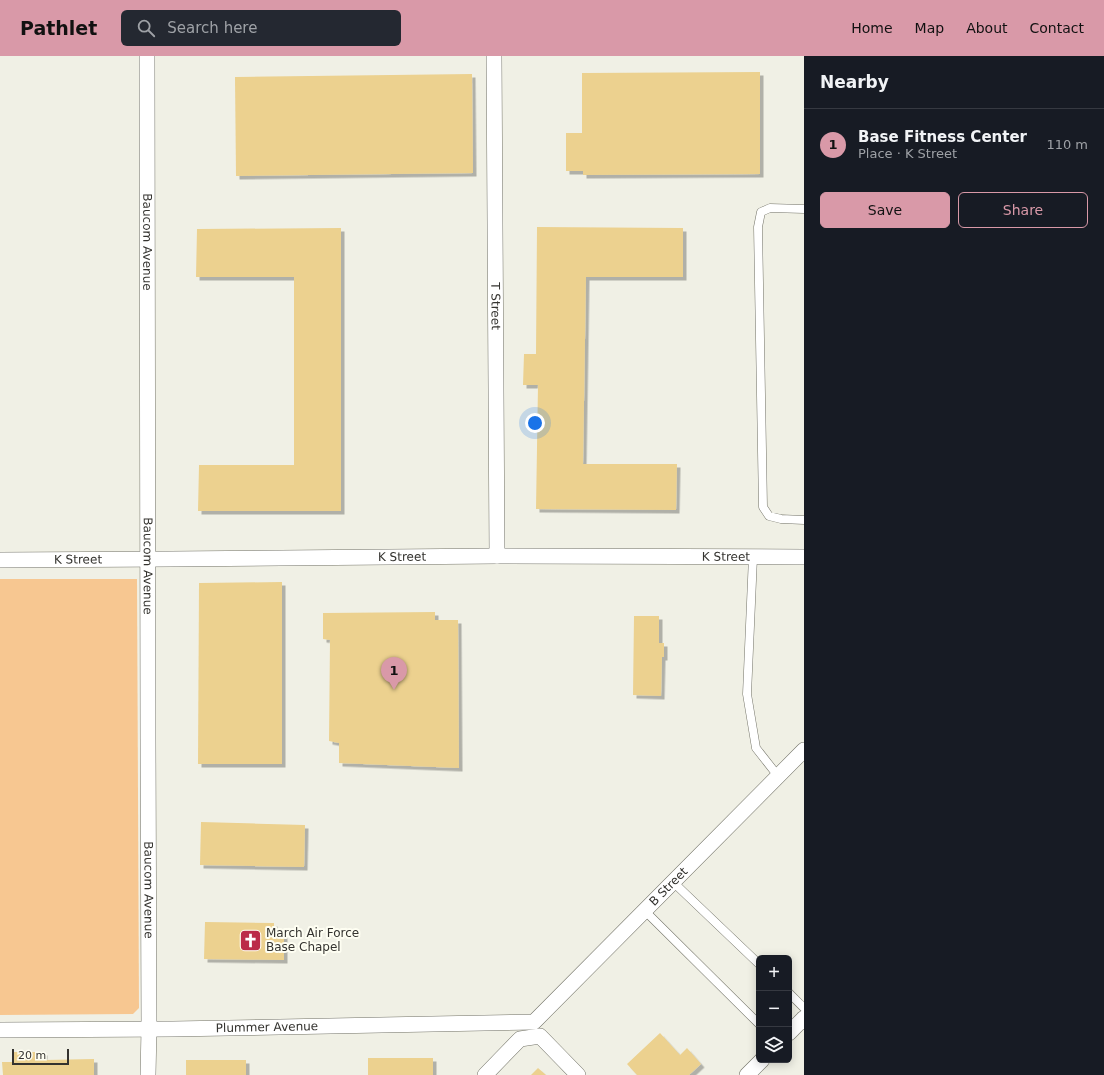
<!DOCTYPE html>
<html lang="en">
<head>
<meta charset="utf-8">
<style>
  :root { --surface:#171b24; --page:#242831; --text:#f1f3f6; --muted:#9ea1a6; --line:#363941; --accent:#d999a8 }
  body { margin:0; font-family:"DejaVu Sans",sans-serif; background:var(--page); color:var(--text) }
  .controls { position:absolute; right:12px; bottom:12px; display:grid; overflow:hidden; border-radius:6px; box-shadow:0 2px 10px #0003 }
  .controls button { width:36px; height:36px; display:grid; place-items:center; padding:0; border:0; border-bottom:1px solid var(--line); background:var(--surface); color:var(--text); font:20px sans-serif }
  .scale { position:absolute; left:12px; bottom:10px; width:57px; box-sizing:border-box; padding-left:4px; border:2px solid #34332f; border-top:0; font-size:11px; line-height:14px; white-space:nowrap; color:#34332f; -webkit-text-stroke:3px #fefef2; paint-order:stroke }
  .you { position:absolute; left:535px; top:367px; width:14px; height:14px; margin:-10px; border:3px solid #fff; border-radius:50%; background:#1a73e8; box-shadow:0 0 0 6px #1a73e833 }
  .badge { display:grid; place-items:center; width:26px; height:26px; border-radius:50%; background:var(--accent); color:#111; font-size:13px; font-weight:700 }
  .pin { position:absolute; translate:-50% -33px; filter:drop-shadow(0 1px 2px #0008) }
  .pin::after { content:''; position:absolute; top:21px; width:14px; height:12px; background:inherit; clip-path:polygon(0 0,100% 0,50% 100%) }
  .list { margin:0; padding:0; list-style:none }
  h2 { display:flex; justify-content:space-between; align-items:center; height:52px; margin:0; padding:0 16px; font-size:17px }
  h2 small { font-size:13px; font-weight:400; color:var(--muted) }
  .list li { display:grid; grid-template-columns:26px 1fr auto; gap:12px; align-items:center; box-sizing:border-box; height:72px; padding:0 16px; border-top:1px solid var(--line) }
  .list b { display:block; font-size:15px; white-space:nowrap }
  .list p { margin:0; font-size:13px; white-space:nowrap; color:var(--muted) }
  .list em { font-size:13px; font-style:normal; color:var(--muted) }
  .actions { display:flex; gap:8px; padding:12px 16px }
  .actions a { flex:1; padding:9px 0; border:1px solid var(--accent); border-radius:6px; text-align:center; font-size:14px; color:var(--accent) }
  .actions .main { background:var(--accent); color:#111 }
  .icon { flex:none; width:22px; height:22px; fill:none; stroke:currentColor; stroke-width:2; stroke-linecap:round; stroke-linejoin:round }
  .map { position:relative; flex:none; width:804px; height:1019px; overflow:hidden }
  header { display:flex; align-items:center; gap:24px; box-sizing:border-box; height:56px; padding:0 20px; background:var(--accent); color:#111 }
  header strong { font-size:19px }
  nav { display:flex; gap:22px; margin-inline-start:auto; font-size:14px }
  .search { width:280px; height:36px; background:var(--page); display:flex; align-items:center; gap:10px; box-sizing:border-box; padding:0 14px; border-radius:6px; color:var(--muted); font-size:15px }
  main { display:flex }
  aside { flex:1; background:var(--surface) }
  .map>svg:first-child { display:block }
</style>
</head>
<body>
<header>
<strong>Pathlet</strong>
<div class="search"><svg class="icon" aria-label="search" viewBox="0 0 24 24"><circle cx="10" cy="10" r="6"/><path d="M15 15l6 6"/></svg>Search here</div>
<nav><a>Home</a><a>Map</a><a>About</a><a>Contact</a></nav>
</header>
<main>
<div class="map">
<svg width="804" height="1019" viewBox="0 0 804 1019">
  <defs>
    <filter id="shadow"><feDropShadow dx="3.5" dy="3.5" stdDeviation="0" flood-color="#0004"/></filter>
  </defs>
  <rect width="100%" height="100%" fill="#f0f0e5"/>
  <polygon fill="#f7c791" points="0,523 137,523 139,952 133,958 0,959"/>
  <g fill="#ecd18f" filter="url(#shadow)">
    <polygon points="760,16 760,118 583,119 583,115 566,115 566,77 582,77 582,17"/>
    <polygon points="472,18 473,117 236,120 235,21"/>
    <polygon points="537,171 683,172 683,221 586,221 583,408 677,408 676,454 536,453 538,329 523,329 524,298 536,298"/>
    <polygon points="341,172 341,455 198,455 199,409 294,409 294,221 196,221 197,173"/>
    <polygon points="282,526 282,708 198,708 199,527"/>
    <polygon points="435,556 435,564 458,564 459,712 339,707 339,687 329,685 330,584 323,583 323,557"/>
    <polygon points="634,560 659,560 659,587 664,587 664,601 662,601 661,640 633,639"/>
    <polygon points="201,766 305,769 304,811 200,809"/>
    <polygon points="205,866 274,867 274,877 284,877 284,904 204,903"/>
    <polygon points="660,977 680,999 687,992 701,1008 689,1019 637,1019 627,1008"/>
    <polygon points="12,996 44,996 44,1004 94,1003 94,1019 3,1019 2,1006 12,1006"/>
    <rect x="368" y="1002" width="65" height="17"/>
    <rect x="186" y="1004" width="60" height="15"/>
    <polygon points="538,1012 546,1019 531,1019"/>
  </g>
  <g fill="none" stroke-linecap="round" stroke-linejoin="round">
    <defs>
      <g id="service">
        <polyline points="804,153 770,152 761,156 758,171 763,451 769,460 781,463 804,464"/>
        <polyline points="753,501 747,638 756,692 778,720"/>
        <polyline points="673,826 759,908"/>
        <polyline points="645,855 759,968"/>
        <polyline points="789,937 804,952"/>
      </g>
      <g id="minor">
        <path id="s1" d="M147,0l1,683 1,290 -1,46"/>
        <path id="s2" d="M494,0l3,500"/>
        <path id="s3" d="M0,504l171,-1 326,-3 307,1"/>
        <path id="s4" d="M0,974l173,-1 361,-7 270,-272"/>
        <polyline points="789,977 804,962"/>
        <polyline points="485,1019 520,983 540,980 578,1019"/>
        <polyline points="747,1019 762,1004"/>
      </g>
    </defs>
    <use href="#service" stroke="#737368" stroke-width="9"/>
    <use href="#minor" stroke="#737368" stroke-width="16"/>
    <use href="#service" stroke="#fff" stroke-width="8"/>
    <use href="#minor" stroke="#fff" stroke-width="15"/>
  </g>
  <defs>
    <symbol id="church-square" viewBox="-11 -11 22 22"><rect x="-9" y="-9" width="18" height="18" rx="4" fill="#bb2b49" stroke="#fefef2"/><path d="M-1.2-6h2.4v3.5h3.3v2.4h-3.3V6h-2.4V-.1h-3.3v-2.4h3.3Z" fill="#fff"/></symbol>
  </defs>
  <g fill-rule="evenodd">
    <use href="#church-square" x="238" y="872" width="25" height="25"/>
  </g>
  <g text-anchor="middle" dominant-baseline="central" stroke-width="4" stroke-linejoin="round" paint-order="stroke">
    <g font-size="12" fill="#34332f" stroke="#fefef2">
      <text stroke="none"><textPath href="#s1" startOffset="186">Baucom Avenue</textPath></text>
      <text stroke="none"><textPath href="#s2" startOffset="250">T Street</textPath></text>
      <text stroke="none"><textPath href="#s3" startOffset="402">K Street</textPath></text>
      <text stroke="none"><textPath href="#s3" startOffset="726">K Street</textPath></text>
      <text stroke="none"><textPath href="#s3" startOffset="78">K Street</textPath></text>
      <text stroke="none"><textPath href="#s1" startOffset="510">Baucom Avenue</textPath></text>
      <text stroke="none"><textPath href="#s4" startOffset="725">B Street</textPath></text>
      <text stroke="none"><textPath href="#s1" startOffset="834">Baucom Avenue</textPath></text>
      <text stroke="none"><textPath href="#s4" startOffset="267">Plummer Avenue</textPath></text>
    </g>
    <g font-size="12" fill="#34332f" stroke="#fefef2" text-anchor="start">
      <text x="266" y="877">March Air Force<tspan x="266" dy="14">Base Chapel</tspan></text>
    </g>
  </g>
</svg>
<div class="controls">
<button>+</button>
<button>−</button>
<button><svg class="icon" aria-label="layers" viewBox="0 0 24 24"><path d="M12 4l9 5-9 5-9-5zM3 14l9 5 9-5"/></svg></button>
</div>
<div class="scale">20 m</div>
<div class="you"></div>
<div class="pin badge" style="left:394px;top:634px">1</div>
</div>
<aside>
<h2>Nearby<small></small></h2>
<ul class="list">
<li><span class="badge">1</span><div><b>Base Fitness Center</b><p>Place · K Street</p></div><em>110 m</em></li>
</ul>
<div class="actions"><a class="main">Save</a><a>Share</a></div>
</aside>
</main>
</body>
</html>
